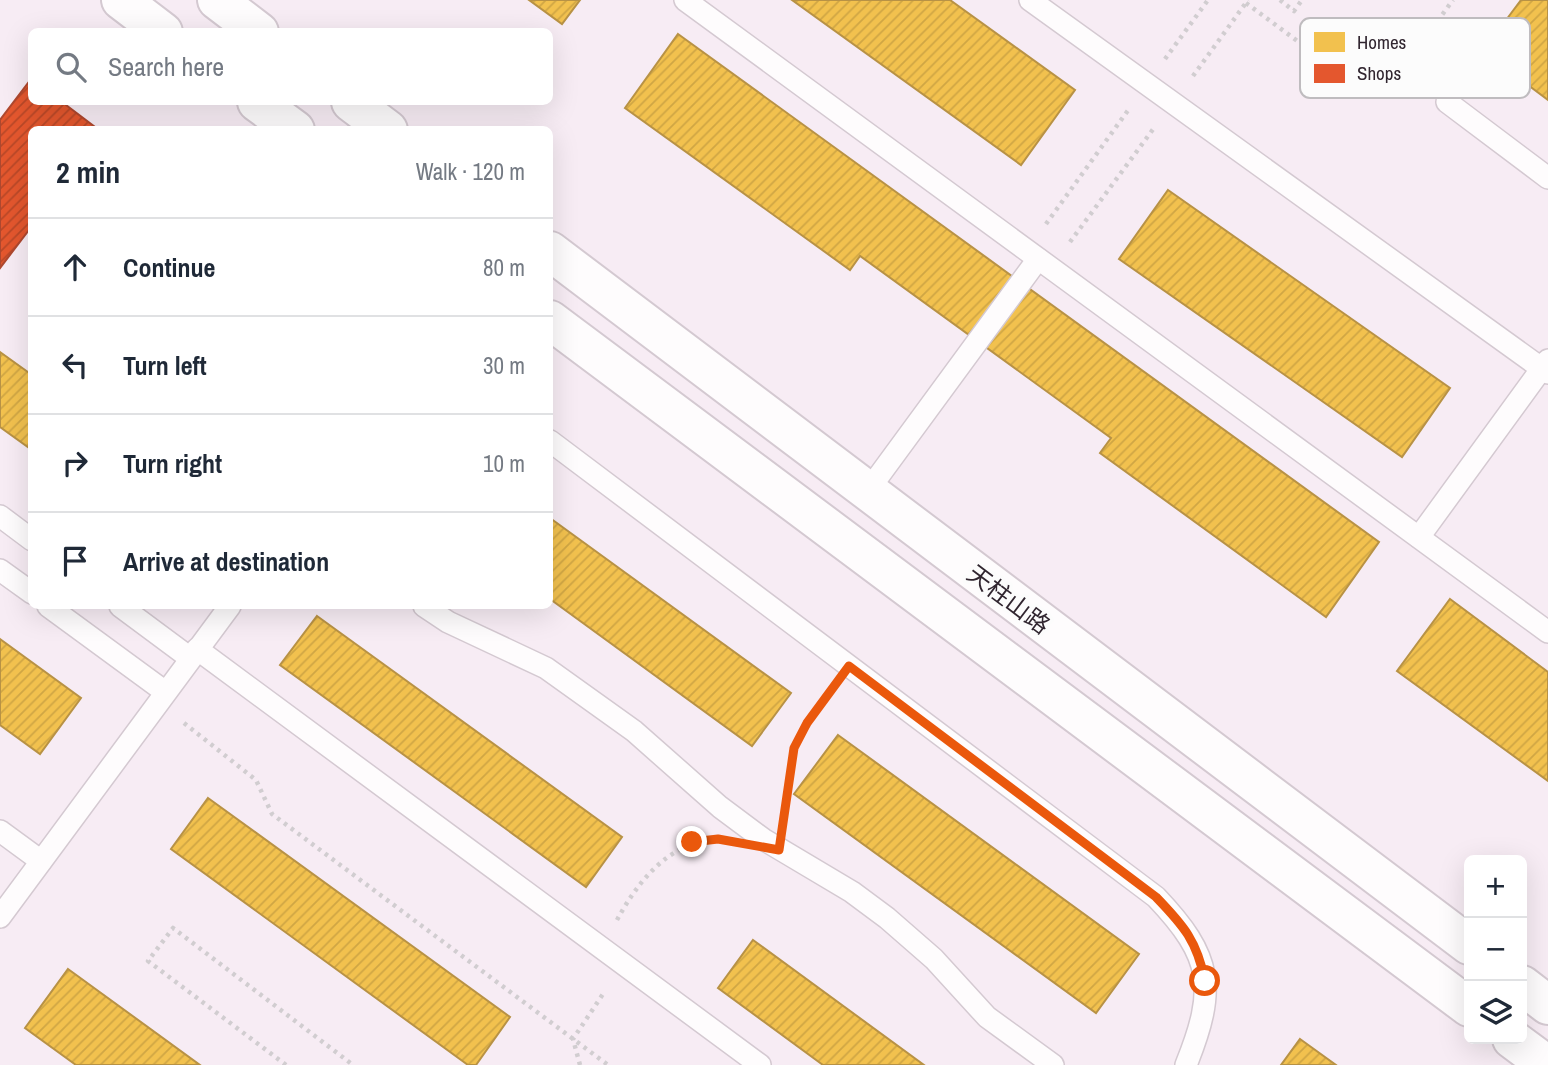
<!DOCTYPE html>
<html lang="en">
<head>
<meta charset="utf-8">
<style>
  :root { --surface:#fff; --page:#f6f6f7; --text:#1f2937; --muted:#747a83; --line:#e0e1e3 }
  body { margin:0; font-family:"Archivo Narrow","Noto Sans SC",sans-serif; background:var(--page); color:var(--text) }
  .controls { position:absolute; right:21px; bottom:21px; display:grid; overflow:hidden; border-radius:10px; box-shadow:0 7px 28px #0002 }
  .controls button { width:63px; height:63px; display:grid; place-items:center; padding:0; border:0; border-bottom:2px solid var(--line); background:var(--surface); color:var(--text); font:35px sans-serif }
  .stop { position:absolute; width:21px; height:21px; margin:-16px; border:5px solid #ea580c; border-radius:50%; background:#fff }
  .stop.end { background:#ea580c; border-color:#fff; box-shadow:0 2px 7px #0008 }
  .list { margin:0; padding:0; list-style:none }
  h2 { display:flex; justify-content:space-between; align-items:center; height:91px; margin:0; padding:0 28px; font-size:30px }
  h2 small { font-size:23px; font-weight:400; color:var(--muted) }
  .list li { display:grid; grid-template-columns:46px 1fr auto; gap:21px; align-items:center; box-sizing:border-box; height:98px; padding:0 28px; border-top:2px solid var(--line) }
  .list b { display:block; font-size:26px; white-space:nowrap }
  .list em { font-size:23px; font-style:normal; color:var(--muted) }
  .icon { flex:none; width:38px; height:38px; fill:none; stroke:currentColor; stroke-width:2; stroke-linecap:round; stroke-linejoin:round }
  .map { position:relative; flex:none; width:1548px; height:1065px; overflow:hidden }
  .search { position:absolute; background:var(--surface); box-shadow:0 7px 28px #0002; left:28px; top:28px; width:525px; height:77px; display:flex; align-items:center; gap:18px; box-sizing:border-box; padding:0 24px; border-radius:10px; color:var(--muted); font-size:26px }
  .panel { position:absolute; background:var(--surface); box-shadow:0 7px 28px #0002; left:28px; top:126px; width:525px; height:483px; border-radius:10px }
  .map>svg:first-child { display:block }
</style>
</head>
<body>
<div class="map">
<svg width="1548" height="1065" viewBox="0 0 1548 1065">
  <defs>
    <pattern id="homes-hatch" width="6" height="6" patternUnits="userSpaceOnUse" patternTransform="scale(1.75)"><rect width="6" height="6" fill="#f2c14e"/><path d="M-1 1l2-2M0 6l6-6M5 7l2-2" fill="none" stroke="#d0a644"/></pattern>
    <pattern id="shops-hatch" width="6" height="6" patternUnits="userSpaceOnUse" patternTransform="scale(1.75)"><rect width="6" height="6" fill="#e4572e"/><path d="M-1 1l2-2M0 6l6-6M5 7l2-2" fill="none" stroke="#b94828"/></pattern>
  </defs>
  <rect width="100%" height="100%" fill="#f7ecf4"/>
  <g fill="url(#homes-hatch)" stroke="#b89245" stroke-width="2">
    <polygon points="529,0 580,0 562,24"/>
    <polygon points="792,0 950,0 1075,90 1021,165"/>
    <polygon points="1521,0 1548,0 1548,100 1483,51"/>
    <polygon points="678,34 1379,542 1326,617 1100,453 1111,438 860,256 850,270 625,108"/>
    <polygon points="1168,190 1450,388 1402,457 1119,259"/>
    <polygon points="0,352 32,375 32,450 0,427"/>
    <polygon points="550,518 791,693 752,746 550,599"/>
    <polygon points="1450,599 1548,672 1548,781 1397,671"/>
    <polygon points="317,616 622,837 586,887 280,665"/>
    <polygon points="0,639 81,698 40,754 0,725"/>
    <polygon points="838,735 1139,954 1096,1013 794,794"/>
    <polygon points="208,798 510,1017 476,1065 468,1065 171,849"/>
    <polygon points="753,940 924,1065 823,1065 718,988"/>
    <polygon points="68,969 200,1065 76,1065 25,1028"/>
    <polygon points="1300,1039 1336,1065 1281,1065"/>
  </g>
  <polygon fill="url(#shops-hatch)" stroke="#ae482f" stroke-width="2" points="31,79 32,102 62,102 99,130 32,130 32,226 0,268 0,120"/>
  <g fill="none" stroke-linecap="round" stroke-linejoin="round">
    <defs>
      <g id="service">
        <polyline points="685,0 1548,632"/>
        <polyline points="1030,0 1548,373"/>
        <polyline points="1447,102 1548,178"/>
        <path d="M550,441l606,456c57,60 61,91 30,168"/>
        <polyline points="867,492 1038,259"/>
        <polyline points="0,516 32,540"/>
        <polyline points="1419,537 1548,360"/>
        <polyline points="0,570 32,593"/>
        <polyline points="48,606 164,691"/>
        <polyline points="120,606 190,658"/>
        <polyline points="424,606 448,622 546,668 634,731 720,807 763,839 852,892 887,918 934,959 987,1017 1053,1065"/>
        <polyline points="197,649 760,1065"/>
        <polyline points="0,831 41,861"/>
        <polyline points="0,917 230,606"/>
      </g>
      <g id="tertiary">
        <polyline points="121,0 163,32"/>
        <polyline points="217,0 259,32"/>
        <polyline points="257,102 295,130"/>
        <polyline points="351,102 388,130"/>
        <polyline points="550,251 1469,945"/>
        <polyline points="550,320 1469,1007"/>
        <polyline points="1522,985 1548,1005"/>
        <polyline points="1512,1039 1547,1065"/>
      </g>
    </defs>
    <use href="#service" stroke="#d4c9d1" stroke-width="24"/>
    <use href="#tertiary" stroke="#d4c9d1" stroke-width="42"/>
    <g stroke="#d1cdd0" stroke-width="4.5" stroke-dasharray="3.5 5" stroke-linecap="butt">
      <polyline points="1280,0 1294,11 1302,0"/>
      <polyline points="1246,3 1346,77 1369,47 1421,83"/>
      <polyline points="1165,59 1208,0"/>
      <polyline points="1402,69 1453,0"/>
      <polyline points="1193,76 1248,0"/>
      <polyline points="1046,224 1129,109"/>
      <polyline points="1070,242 1154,128"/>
      <polyline points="184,723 256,780 272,814 608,1065"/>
      <polyline points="785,816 794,748 830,692"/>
      <path d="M617,920c20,-37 49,-74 92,-80"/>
      <polyline points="286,1065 148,961 173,928 353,1065"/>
      <polyline points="580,1065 573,1039 605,991"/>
    </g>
    <use href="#service" stroke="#fefcfd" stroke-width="21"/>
    <use href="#tertiary" stroke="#fefcfd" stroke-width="38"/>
  </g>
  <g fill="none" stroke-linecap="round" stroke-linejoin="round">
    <path stroke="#ea580c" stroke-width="9" d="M692,842l26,-3 61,11 15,-102 13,-25 42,-57 307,231c28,29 41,44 49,84"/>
  </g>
  <g text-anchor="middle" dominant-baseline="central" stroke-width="7" stroke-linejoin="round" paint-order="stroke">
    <g font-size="24" fill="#312630" stroke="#fcfcfc">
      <text transform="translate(1009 599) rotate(37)">天柱山路</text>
    </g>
  </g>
  <rect x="1300" y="18" width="230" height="80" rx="10" fill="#fcfcfc" stroke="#bfbcbf" stroke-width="2"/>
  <rect x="1314" y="32" width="31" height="20" fill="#f2c14e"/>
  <rect x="1314" y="64" width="31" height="19" fill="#e4572e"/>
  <g font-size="19" fill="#312630">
    <text x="1357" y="49">Homes</text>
    <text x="1357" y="80">Shops</text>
  </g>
</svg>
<div class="controls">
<button>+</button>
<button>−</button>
<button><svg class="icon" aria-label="layers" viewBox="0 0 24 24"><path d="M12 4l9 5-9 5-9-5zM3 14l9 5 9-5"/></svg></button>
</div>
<div class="stop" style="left:1205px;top:981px"></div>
<div class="stop end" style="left:692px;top:842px"></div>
<div class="search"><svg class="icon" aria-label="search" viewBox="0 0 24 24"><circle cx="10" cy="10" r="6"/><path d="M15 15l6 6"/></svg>Search here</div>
<section class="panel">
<h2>2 min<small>Walk · 120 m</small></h2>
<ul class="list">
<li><svg class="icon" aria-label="ahead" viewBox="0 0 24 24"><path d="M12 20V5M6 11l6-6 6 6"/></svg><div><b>Continue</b></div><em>80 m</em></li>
<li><svg class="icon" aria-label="left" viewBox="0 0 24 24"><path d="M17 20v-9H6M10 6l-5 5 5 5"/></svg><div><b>Turn left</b></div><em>30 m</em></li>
<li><svg class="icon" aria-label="right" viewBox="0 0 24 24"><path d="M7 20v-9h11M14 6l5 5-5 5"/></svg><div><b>Turn right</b></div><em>10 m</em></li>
<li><svg class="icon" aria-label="arrive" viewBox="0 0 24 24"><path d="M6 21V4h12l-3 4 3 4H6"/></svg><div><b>Arrive at destination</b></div></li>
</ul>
</section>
</div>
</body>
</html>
